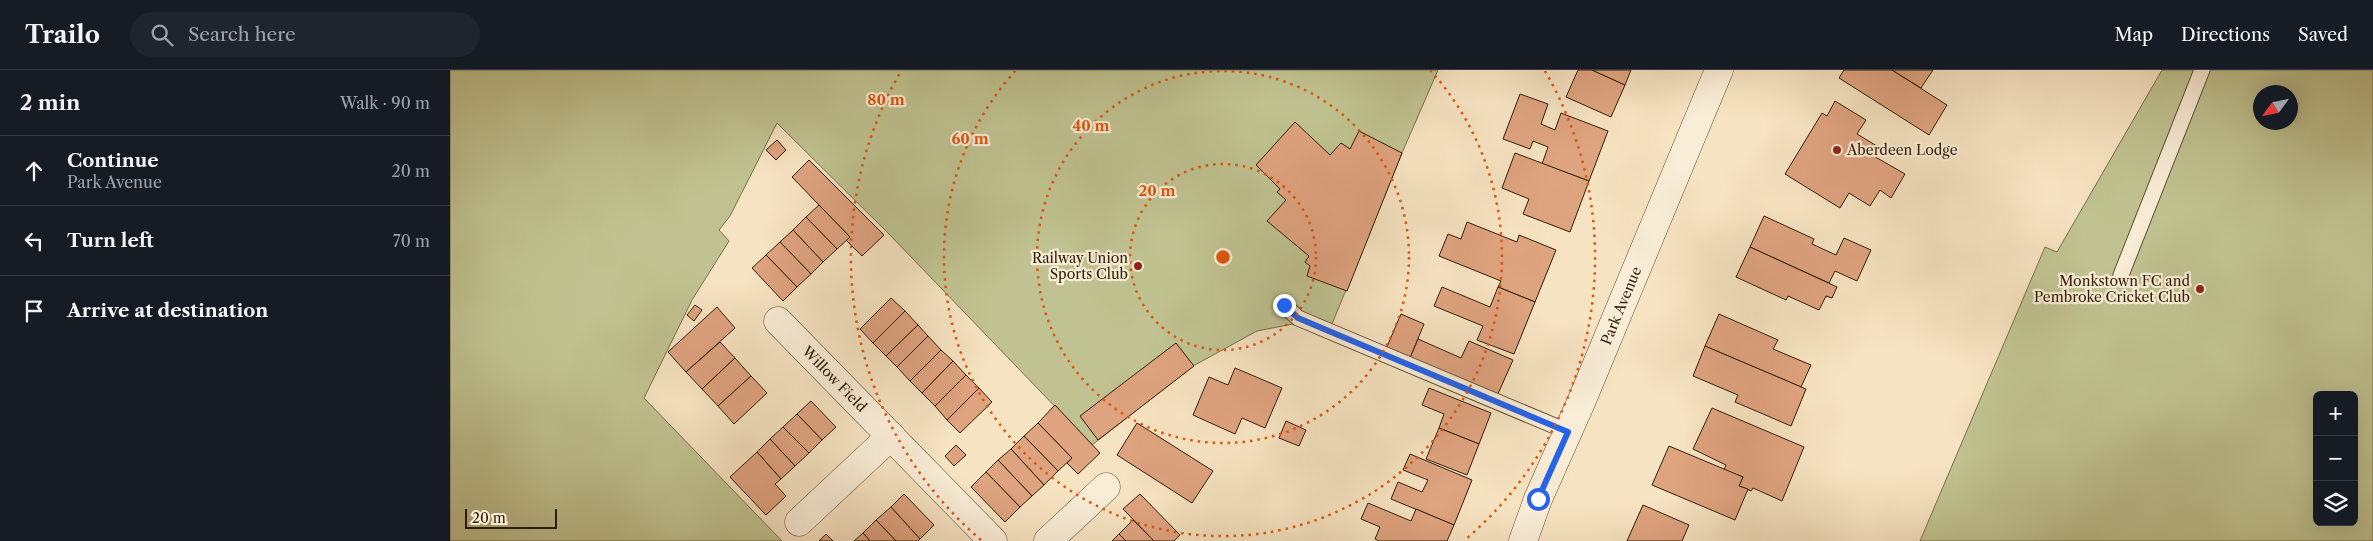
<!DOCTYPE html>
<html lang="en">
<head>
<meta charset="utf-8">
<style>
  :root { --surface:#171b24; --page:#20242c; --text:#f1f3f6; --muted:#9ea1a6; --line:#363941 }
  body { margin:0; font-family:"Libre Caslon Text",serif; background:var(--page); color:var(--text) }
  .controls { position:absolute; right:15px; bottom:15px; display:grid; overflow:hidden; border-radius:8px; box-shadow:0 5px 20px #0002 }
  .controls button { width:45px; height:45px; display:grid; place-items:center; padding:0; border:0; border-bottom:1px solid var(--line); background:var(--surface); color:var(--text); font:25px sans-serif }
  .compass { position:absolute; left:1803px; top:15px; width:45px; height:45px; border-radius:50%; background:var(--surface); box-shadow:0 5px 20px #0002; rotate:237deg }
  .scale { position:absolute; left:15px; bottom:12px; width:92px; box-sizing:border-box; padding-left:5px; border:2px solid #311e05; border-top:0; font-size:14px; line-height:18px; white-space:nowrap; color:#311e05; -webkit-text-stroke:4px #f9edd7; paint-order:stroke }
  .stop { position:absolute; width:15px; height:15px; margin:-11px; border:4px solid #2563eb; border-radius:50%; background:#fff }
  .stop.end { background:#2563eb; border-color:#fff; box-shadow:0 1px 5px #0008 }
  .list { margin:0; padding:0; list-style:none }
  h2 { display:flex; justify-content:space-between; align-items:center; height:65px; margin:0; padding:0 20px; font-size:21px }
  h2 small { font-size:16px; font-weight:400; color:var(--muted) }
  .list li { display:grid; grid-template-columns:32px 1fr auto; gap:15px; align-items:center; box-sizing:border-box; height:70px; padding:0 20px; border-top:1px solid var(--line) }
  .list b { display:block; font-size:19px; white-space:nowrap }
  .list p { margin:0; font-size:16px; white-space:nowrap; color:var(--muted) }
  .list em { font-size:16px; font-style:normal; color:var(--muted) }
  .icon { flex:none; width:28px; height:28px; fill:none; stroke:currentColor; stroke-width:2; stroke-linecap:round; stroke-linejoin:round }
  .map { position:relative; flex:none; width:1923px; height:471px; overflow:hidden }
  header { display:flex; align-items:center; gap:30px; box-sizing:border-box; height:70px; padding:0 25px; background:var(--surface); border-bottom:1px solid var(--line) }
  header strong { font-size:24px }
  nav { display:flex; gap:28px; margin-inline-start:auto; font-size:18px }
  .search { width:350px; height:45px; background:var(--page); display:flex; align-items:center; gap:12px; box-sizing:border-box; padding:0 18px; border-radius:28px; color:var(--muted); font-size:19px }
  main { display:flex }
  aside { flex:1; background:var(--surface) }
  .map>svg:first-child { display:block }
</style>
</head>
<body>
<header>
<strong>Trailo</strong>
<div class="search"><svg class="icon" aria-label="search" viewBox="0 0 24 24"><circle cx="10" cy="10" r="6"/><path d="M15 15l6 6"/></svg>Search here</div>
<nav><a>Map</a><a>Directions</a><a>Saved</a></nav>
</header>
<main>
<aside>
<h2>2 min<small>Walk · 90 m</small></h2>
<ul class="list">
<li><svg class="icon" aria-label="ahead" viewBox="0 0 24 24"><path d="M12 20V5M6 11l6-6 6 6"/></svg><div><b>Continue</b><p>Park Avenue</p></div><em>20 m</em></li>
<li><svg class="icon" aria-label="left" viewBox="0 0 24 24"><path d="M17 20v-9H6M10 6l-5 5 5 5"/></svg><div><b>Turn left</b></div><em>70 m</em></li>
<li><svg class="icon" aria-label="arrive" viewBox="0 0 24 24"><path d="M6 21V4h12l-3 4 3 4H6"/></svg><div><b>Arrive at destination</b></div></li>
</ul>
</aside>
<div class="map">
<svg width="1923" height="471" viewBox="0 0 1923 471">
  <rect width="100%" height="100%" fill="#f6e3c1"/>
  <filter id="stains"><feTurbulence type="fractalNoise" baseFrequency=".004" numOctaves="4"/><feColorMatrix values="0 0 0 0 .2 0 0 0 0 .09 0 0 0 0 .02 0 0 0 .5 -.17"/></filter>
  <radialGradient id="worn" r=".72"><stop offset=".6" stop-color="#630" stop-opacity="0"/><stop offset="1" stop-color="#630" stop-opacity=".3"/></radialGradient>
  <g fill="#c0c391" stroke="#78704b" fill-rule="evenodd">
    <polygon points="0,0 988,0 952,83 882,254 848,248 843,254 807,261 743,296 642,375 438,163 327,53 280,146 269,160 279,171 242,230 194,328 332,471 0,471"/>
    <path d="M1712,0h211v471h-453l125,-294 12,5zM1810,22h30v30h-30zM1867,325h37v127h-37z"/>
  </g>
  <g fill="#dea37f" stroke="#311e05">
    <polygon points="1128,0 1142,0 1175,15 1161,47 1116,27"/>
    <polygon points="1142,0 1181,0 1175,15"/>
    <polygon points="1394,0 1442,0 1497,35 1479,65 1389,8"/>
    <polygon points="1442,0 1483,0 1471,18"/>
    <polygon points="1070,24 1098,34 1091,54 1105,60 1111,43 1158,61 1139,111 1092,94 1098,77 1083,71 1080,79 1053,69"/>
    <polygon points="1385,31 1416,50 1407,64 1427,76 1422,85 1455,104 1441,128 1430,120 1420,136 1399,123 1390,138 1335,104 1372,43 1377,46"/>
    <polygon points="845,52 880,85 891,73 900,79 909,61 952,83 897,221 857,206 860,196 855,192 859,186 817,151 836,130 827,122 830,119 806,95"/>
    <polygon points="327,70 336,80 326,90 316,80"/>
    <polygon points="1065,83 1139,111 1120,162 1073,144 1079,129 1052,118"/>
    <polygon points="359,90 434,165 412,186 396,170 400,167 342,107"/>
    <polygon points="369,135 400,167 387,179 356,147"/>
    <polygon points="1314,146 1364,169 1362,174 1386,185 1394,168 1421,180 1407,211 1385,201 1379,213 1300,177"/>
    <polygon points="356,147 387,179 373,192 343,160"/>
    <polygon points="1017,152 1067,172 1069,165 1106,180 1085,232 1048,217 1051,211 989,186 998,164 1011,169"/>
    <polygon points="343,160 373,192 361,204 330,172"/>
    <polygon points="330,172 361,204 347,217 316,185"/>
    <polygon points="1300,177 1387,217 1382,228 1376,226 1369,240 1338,226 1336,230 1286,207"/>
    <polygon points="316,185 347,217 333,231 302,198"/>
    <polygon points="992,217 1040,237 1048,217 1085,232 1064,284 1027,270 1033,256 984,236"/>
    <polygon points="441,228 455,241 423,273 410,259"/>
    <polygon points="245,235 252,240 244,251 237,245"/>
    <polygon points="267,237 285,258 236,302 218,282"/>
    <polygon points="455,241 468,255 436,286 423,273"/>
    <polygon points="951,244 974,254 960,288 936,279"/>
    <polygon points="1269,244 1328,270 1323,279 1361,295 1351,317 1255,276"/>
    <polygon points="468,255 478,266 447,297 436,286"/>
    <polygon points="478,266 491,280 460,311 447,297"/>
    <polygon points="968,269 1011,288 1019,271 1063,290 1047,326 960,288"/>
    <polygon points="270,272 285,288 252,319 236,302"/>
    <polygon points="726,273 744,296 648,370 630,346"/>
    <polygon points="1255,276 1356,319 1341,356 1285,332 1288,325 1243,306"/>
    <polygon points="491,280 503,291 472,323 460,311"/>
    <polygon points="285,288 301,306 268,336 252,319"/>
    <polygon points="503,291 516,305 485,336 472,323"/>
    <polygon points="785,298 832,318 815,358 792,348 785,364 743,345 759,307 778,315"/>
    <polygon points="516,305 529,318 497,350 485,336"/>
    <polygon points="301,306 317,323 284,354 268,336"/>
    <polygon points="529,318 542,332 510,363 497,350"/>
    <polygon points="979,318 1041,343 1029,374 989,358 994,344 972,335"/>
    <polygon points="361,331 386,357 372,370 347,344"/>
    <polygon points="605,335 650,383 628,404 617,393 622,388 588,353"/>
    <polygon points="1262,338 1354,377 1332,431 1303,418 1301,421 1289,416 1293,407 1274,400 1276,395 1243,379"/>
    <polygon points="347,344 372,370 359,383 333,357"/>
    <polygon points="836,351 856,360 849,376 829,368"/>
    <polygon points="588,353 622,388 608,401 574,366"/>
    <polygon points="687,353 763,401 742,433 667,385"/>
    <polygon points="333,357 359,383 345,396 320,369"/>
    <polygon points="989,358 1029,374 1017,405 976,389"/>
    <polygon points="574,366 608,401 594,415 561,379"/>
    <polygon points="320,369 345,396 331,409 307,382"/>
    <polygon points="506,375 516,385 504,396 495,386"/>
    <polygon points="1219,376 1293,407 1289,416 1298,419 1285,450 1202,415"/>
    <polygon points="561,379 594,415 582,426 548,390"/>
    <polygon points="307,382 331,409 325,414 336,426 316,445 280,407"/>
    <polygon points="960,384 1022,410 1004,455 941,429 948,412 972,422 978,410 953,400"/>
    <polygon points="548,390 582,426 570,437 536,402"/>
    <polygon points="536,402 570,437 555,452 521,417"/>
    <polygon points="454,424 484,455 470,469 441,437"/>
    <polygon points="690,424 730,465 724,471 704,471 673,439"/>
    <polygon points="918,433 961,451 966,439 1004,455 997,471 929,471 925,469 930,457 911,449"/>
    <polygon points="1193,435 1239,455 1232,471 1177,471"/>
    <polygon points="441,437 470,469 468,471 446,471 426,450"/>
    <polygon points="426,450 446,471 420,471 413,463"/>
    <polygon points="683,450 704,471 676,471 669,464"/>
    <polygon points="413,463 420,471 404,471"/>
    <polygon points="376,464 383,471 369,471"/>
    <polygon points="669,464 676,471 662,471"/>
  </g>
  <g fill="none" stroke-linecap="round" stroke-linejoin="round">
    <defs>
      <g id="service">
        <polyline points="1671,205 1752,0"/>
        <polyline points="834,235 848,248 1119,362"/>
      </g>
      <g id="minor">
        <path id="s1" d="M328,251l215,220"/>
        <polyline points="349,452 441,366"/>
        <polyline points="598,471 656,417"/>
      </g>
      <g id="tertiary">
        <path id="s2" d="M1073,471l15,-42 44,-99 137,-330"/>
      </g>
    </defs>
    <use href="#service" stroke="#624f34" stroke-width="17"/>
    <use href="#minor" stroke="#624f34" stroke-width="29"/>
    <use href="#tertiary" stroke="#624f34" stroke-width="29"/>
    <use href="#service" stroke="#f9edd7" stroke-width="15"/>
    <use href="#minor" stroke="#f9edd7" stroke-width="28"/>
    <use href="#tertiary" stroke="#f9edd7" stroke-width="28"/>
  </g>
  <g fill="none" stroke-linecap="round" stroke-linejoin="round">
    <polyline stroke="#2563eb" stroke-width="6" points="834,235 848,248 1118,362 1088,429"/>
  </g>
  <g fill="none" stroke="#df560c" stroke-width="2.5" stroke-dasharray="2.5 5">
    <circle cx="773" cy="187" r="93"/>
    <circle cx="773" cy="187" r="186"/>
    <path d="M980 0A279 279 0 1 1 566 0"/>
    <path d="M531 470A372 372 0 0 1 451 1M1095 1A372 372 0 0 1 1015 470"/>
  </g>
  <g fill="#8f2418" stroke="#f9edd7" stroke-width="2">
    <circle cx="1387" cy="80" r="5"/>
    <circle cx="688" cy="196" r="5"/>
    <circle cx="1750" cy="219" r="5"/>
  </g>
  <g text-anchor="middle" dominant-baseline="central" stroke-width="4.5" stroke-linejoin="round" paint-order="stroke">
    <g font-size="14" fill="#311e05" stroke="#f9edd7" text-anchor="end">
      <text x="1397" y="80" text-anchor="start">Aberdeen Lodge</text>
      <text x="678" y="188">Railway Union<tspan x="678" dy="16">Sports Club</tspan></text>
      <text x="1740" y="211">Monkstown FC and<tspan x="1740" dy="16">Pembroke Cricket Club</tspan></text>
    </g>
    <g font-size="14" fill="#311e05" stroke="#f9edd7">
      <text stroke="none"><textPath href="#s2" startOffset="255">Park Avenue</textPath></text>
      <text stroke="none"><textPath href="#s1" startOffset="81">Willow Field</textPath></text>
    </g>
  </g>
  <circle cx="773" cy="187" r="8" fill="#df560c" stroke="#f9edd7" stroke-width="2.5"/>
  <g font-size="15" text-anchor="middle" font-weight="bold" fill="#df560c" stroke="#f9edd7" stroke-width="4.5" stroke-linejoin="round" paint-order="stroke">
    <text x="436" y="35">80 m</text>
    <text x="641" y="61">40 m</text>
    <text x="520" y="74">60 m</text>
    <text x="707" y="126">20 m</text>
  </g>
  <rect width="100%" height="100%" filter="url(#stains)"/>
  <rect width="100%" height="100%" fill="url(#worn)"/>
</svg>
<div class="controls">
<button>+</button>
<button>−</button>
<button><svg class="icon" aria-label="layers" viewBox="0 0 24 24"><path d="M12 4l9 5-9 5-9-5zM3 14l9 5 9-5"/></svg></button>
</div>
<svg class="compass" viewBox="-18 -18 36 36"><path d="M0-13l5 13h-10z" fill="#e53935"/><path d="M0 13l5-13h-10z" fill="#9ea1a6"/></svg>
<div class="scale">20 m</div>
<div class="stop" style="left:1088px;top:429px"></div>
<div class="stop end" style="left:834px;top:235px"></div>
</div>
</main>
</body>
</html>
